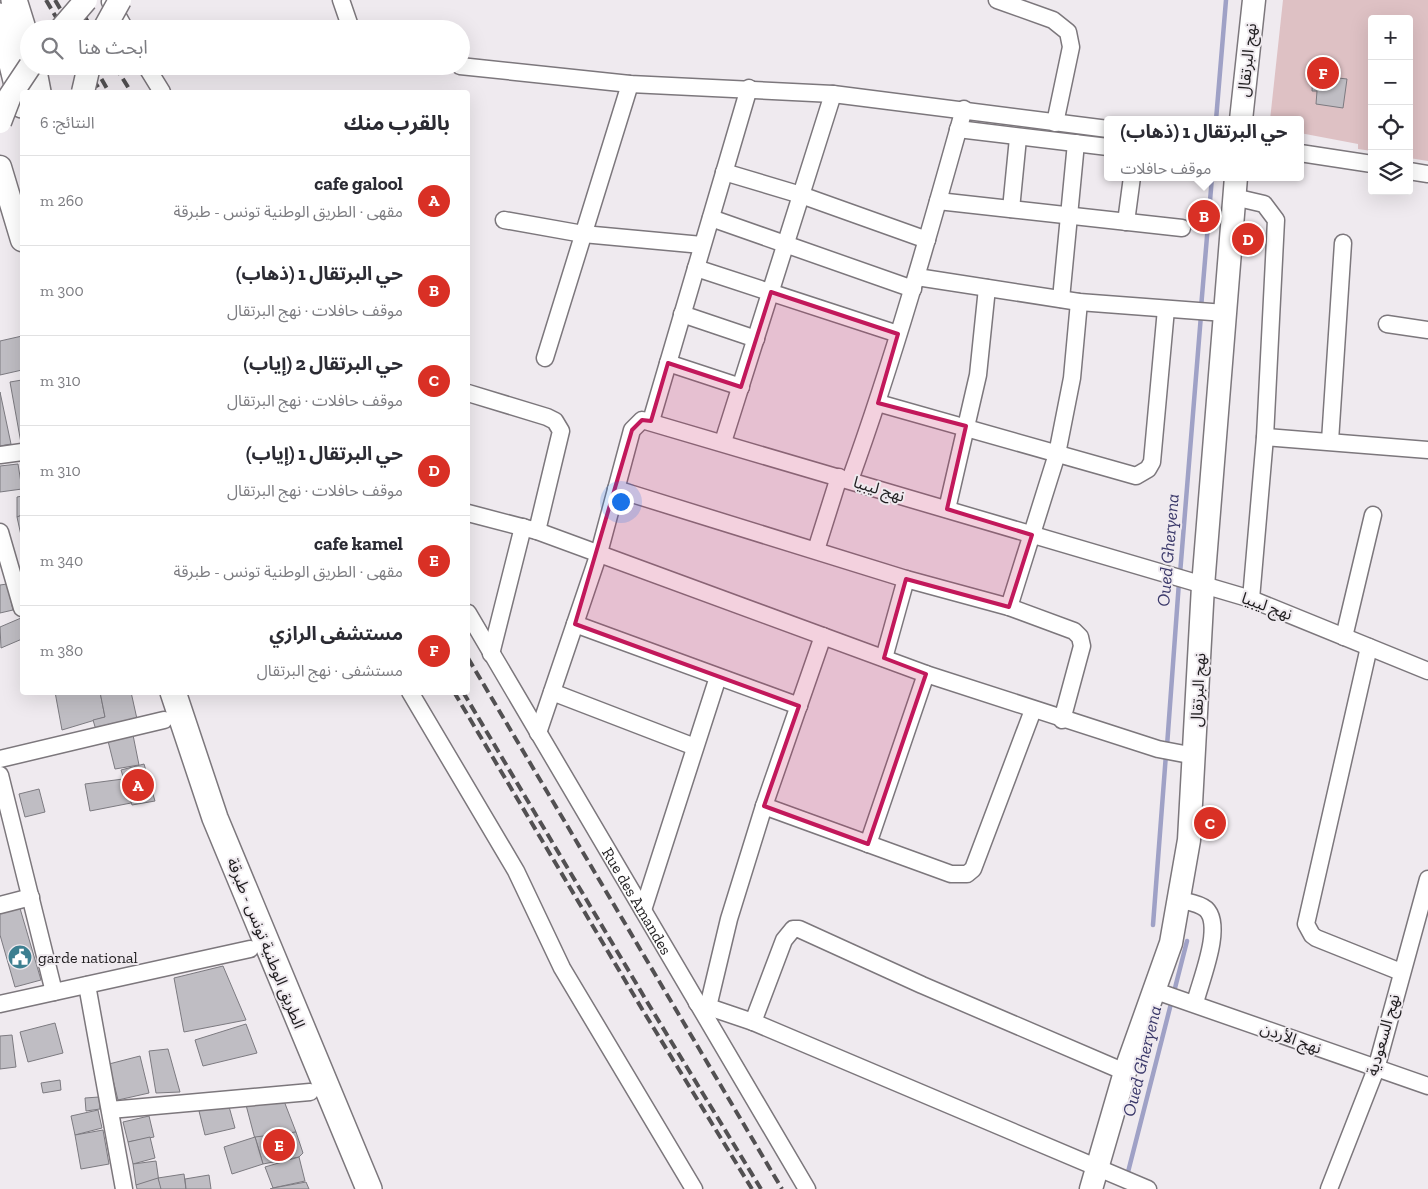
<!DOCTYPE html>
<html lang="ar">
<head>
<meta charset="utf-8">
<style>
  :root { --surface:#fff; --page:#f2f2f3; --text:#2b2b33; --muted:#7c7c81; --line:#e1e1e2; --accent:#d93025 }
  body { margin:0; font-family:"Zilla Slab","Noto Sans Arabic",serif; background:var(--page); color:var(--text); direction:rtl }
  .controls { position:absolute; right:15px; top:15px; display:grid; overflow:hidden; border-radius:5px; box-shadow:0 5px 20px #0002 }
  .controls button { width:45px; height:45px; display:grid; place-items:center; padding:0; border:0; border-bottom:1px solid var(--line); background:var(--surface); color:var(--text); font:25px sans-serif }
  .you { position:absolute; left:620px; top:501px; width:18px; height:18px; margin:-12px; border:4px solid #fff; border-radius:50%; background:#1a73e8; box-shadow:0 0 0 8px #1a73e833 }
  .badge { display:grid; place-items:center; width:32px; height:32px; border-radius:50%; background:var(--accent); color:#fff; font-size:16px; font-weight:700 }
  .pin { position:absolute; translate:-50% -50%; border:2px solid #fff; box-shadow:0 1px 5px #0006 }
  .popup { position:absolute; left:1104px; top:116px; width:200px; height:65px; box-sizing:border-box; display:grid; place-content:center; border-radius:5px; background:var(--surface); filter:drop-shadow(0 1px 4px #0005); font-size:16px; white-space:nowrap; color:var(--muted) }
  .popup b { font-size:19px; color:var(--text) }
  .popup::after { content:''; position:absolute; left:50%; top:100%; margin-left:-10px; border:10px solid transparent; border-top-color:var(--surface) }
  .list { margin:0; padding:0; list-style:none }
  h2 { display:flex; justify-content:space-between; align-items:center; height:65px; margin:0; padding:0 20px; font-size:21px }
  h2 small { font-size:16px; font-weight:400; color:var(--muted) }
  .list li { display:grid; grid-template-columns:32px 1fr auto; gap:15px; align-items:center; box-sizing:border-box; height:90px; padding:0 20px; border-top:1px solid var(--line) }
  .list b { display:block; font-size:19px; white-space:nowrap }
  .list p { margin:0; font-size:16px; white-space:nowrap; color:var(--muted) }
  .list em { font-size:16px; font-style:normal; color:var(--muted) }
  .icon { flex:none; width:28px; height:28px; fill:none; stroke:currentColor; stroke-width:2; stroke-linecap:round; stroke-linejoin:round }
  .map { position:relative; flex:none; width:1428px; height:1189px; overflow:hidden; direction:ltr }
  .search { position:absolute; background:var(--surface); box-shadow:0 5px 20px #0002; left:20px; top:20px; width:450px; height:55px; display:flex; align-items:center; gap:12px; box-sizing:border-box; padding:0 18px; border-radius:28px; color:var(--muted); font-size:19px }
  .panel { position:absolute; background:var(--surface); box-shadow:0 5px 20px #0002; left:20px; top:90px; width:450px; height:605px; border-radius:5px; direction:rtl }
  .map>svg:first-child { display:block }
</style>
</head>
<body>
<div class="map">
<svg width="1428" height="1189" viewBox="0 0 1428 1189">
  <rect width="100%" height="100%" fill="#efeaef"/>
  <polygon fill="#dec1c4" points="1283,0 1428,0 1428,161 1409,158 1409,19 1372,19 1372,151 1358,149 1358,144 1300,133 1300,120 1270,120"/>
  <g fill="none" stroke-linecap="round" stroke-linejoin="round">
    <g stroke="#9fa1c6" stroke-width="4.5">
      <polyline points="1216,120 1226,0"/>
      <polyline points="1201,308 1212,177"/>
      <polyline points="1180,574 1201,315"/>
      <polyline points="1167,746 1179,582"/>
      <polyline points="1153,925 1166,754"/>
      <polyline points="1127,1176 1187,941"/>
    </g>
  </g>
  <g fill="#bfbdc3" stroke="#7c7a80">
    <polygon points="1313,75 1347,79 1343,108 1316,104 1317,91 1312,91"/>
    <polygon points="22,336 22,370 0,375 0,341"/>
    <polygon points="22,380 22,443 21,443 10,382"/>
    <polygon points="0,392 11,444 0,446"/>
    <polygon points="18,464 22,489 0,492 0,466"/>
    <polygon points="22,496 22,515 17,517 17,497"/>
    <polygon points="22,515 22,540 17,517"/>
    <polygon points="7,584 13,610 0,613 0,585"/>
    <polygon points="21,618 22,639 1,648 0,627"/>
    <polygon points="55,692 100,692 105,717 62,730"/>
    <polygon points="100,692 131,692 137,719 96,730 93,720 105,717"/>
    <polygon points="133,735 139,765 115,769 108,741"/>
    <polygon points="144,764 155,801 132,805 121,770"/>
    <polygon points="123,779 131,803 90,811 85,784"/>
    <polygon points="39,789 45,812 25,817 19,794"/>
    <polygon points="19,905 41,980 15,987 0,935 0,911"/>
    <polygon points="223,966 246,1020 184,1032 174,978"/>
    <polygon points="55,1023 63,1053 28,1062 20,1032"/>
    <polygon points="246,1024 257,1053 203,1066 195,1040"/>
    <polygon points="12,1035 16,1067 0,1069 0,1036"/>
    <polygon points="168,1049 180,1092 156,1093 149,1051"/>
    <polygon points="140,1056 149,1093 118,1100 109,1064"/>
    <polygon points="60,1080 61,1090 43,1093 41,1083"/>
    <polygon points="99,1097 100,1109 86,1111 85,1098"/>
    <polygon points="284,1101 296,1132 255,1139 246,1105"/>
    <polygon points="228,1103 235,1128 205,1135 199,1111"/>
    <polygon points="98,1110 102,1128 75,1135 71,1116"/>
    <polygon points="149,1116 154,1137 128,1142 123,1122"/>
    <polygon points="103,1130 109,1164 81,1169 75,1135"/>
    <polygon points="296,1132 303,1153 299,1157 263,1164 255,1137"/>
    <polygon points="150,1137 155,1158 133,1164 128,1142"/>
    <polygon points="255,1137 263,1164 232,1174 224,1147"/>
    <polygon points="299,1157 305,1181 273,1188 265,1167"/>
    <polygon points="156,1161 159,1182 136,1185 133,1164"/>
    <polygon points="184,1174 186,1189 160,1189 158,1178"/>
    <polygon points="209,1175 211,1189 186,1189 185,1179"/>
    <polygon points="158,1178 161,1189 137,1189 136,1185"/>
    <polygon points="306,1182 309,1189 270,1189 273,1188"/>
  </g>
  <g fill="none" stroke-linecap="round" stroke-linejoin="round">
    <defs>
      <g id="street">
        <polyline points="341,0 351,29"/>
        <polyline points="997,0 1053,20 1068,32 1071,47 1055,123"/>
        <polyline points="110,2 125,29"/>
        <polyline points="146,66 162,92"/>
        <polyline points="460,66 630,84 833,94 1108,129"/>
        <polyline points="958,129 1108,147"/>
        <polyline points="1300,153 1372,164"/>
        <polyline points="1409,171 1428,174"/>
        <polyline points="724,172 801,195 927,240"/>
        <polyline points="1234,197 1264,204 1276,220 1265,437 1251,599"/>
        <polyline points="938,201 1182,228"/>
        <polyline points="1011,209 1018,138"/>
        <polyline points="711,218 913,289"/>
        <polyline points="504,220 583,234 702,245"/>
        <polyline points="1126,222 1132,177"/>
        <polyline points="696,268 898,334"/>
        <polyline points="917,277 1079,302 1225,313"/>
        <polyline points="1061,299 1076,143"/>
        <polyline points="682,314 756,339"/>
        <polyline points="1387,324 1428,330"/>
        <polyline points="545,358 630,84"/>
        <polyline points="668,363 741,387"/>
        <polyline points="468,393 547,417 555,421 561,431 537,531"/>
        <polyline points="878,403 1136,476 1148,469 1152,462 1166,309"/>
        <polyline points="651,421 749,88"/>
        <polyline points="1265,437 1428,450"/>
        <polyline points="1330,441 1343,243"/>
        <polyline points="723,442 833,94"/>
        <polyline points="0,455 22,452"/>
        <path d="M850,480c44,-122 79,-246 114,-371"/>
        <polyline points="616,489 906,579 1009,607 1074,631 1080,637 1082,646 1062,720"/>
        <polyline points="947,509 978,375 987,288"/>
        <polyline points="468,513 537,531 926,674 1158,749 1195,756"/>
        <polyline points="0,532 22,608"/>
        <polyline points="816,550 839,477"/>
        <polyline points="1009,607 1057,454 1072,378 1079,302"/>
        <path id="s1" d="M468,613l339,576"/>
        <polyline points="575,624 799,706"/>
        <polyline points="1344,637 1373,515"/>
        <polyline points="1369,647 1306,924 1312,935 1316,938 1401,972"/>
        <polyline points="491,654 523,527"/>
        <polyline points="884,658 906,579"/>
        <polyline points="410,692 516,871 562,968 694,1189"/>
        <polyline points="552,692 695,747"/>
        <polyline points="538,733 599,553 632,430 642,420 1251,599 1428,671"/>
        <polyline points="0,759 164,720"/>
        <polyline points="0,775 54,992"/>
        <polyline points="764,806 951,874 967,874 973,869 1033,710"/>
        <polyline points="868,844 926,674"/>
        <path d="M1180,900c8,2 19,3 26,9 18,17 -6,73 -11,94"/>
        <polyline points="0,905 31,897"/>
        <polyline points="643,910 718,677"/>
        <polyline points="87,985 124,1189"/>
        <polyline points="1153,990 1428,1086"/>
        <polyline points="697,1003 753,1022 1148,1189"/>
        <polyline points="0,1004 250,949"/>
        <polyline points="708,1007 729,919 764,806 823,636"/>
        <polyline points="753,1022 784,940 793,929 799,929 922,985 1125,1072"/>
        <polyline points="110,1110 310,1092"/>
        <polyline points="1329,1189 1376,1069 1428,879"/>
      </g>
      <g id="secondary">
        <polyline points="1241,120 1254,0"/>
        <polyline points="0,167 22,240"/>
        <polyline points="1091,1189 1125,1072 1171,943 1189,840 1203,586 1236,177"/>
      </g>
      <g id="primary">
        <polyline points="14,0 29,48"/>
        <polyline points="0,16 22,105"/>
        <polyline points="33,66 38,92"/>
        <polyline points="173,692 215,818 369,1189"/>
      </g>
    </defs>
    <use href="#street" stroke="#7c777c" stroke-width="19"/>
    <use href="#secondary" stroke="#7c777c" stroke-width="25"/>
    <use href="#primary" stroke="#7c777c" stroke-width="28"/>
    <use href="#street" stroke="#fff" stroke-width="16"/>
    <use href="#secondary" stroke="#fff" stroke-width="22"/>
    <use href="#primary" stroke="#fff" stroke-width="25"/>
    <g stroke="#525052" stroke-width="4" stroke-dasharray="10 5" stroke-linecap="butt">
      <polyline points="46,0 63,29"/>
      <polyline points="55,0 72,29"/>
      <polyline points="75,0 92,29"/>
      <polyline points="85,66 101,92"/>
      <polyline points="94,66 109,92"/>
      <polyline points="115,66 131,92"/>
      <polyline points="468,658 782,1189"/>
      <polyline points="454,692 642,1009 752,1189"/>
      <polyline points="463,692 649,1005 761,1189"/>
    </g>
    <defs>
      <g id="secondary-bridge">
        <polyline points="61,29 86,0"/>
        <polyline points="104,29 120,0"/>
        <polyline points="83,92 89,66"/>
        <polyline points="0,122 10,96 30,66"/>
      </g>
    </defs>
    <use href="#secondary-bridge" stroke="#7c777c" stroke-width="25" stroke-linecap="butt"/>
    <use href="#secondary-bridge" stroke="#fff" stroke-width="22"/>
  </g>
  <path fill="#c2185b" fill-opacity="0.2" stroke="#c2185b" stroke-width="4" stroke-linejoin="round" d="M771,292l127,42 -20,69 88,23 -19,83 85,26 -23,72 -103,-28 -22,79 42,16 -58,170 -104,-38 35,-100 -224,-82 57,-194 10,-10 9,1 17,-58 73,24z"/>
  <defs>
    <symbol id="civic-disc" viewBox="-11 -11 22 22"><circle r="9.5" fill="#3d7f90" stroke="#efeaef"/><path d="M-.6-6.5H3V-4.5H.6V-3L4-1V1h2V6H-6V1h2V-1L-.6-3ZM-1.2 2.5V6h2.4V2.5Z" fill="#fff"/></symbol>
  </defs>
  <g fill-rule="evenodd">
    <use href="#civic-disc" x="6" y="943" width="28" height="28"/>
  </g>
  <g text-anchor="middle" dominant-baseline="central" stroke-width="4" stroke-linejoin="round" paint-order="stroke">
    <g font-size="16" fill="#1f1d1f" stroke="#efeaef">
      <text transform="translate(1247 60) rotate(-84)">نهج البرتقال</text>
      <text transform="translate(879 489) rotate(17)">نهج ليبيا</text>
      <text transform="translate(1267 606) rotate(20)">نهج ليبيا</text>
      <text transform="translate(1198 690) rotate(-87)">نهج البرتقال</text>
      <text stroke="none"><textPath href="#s1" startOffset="334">Rue des Amandes</textPath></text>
      <text transform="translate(266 943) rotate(68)">الطريق الوطنية تونس - طبرقة</text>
      <text transform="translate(1383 1035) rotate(-74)">نهج السعودية</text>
      <text transform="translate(1291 1038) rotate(20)">نهج الأردن</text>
    </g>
    <g font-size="16" fill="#1f1d1f" stroke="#efeaef" text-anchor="start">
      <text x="38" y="957">garde national</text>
    </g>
    <g font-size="18" font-style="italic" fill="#3a386a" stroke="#efeaef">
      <text transform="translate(1168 550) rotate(-85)">Oued Gheryena</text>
      <text transform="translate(1142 1061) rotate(-76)">Oued Gheryena</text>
    </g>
  </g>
</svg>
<div class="controls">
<button>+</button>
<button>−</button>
<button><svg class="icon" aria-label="locate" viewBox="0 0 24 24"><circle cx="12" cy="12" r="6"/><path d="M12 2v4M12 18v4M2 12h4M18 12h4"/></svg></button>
<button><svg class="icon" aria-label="layers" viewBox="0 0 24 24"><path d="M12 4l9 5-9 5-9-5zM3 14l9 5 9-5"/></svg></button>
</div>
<div class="you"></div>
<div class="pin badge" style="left:138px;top:785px">A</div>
<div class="pin badge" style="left:1204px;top:216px">B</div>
<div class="popup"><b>حي البرتقال 1 (ذهاب)</b>موقف حافلات</div>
<div class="pin badge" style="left:1210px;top:823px">C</div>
<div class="pin badge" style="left:1248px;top:239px">D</div>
<div class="pin badge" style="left:279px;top:1145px">E</div>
<div class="pin badge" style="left:1323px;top:73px">F</div>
<div class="search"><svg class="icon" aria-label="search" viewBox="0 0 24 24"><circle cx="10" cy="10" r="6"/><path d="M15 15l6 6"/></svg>ابحث هنا</div>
<section class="panel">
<h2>بالقرب منك<small>النتائج: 6</small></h2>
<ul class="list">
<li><span class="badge">A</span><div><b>cafe galool</b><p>مقهى · الطريق الوطنية تونس - طبرقة</p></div><em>260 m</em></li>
<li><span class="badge">B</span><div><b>حي البرتقال 1 (ذهاب)</b><p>موقف حافلات · نهج البرتقال</p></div><em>300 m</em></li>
<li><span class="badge">C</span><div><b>حي البرتقال 2 (إياب)</b><p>موقف حافلات · نهج البرتقال</p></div><em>310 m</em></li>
<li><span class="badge">D</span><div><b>حي البرتقال 1 (إياب)</b><p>موقف حافلات · نهج البرتقال</p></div><em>310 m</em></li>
<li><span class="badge">E</span><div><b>cafe kamel</b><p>مقهى · الطريق الوطنية تونس - طبرقة</p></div><em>340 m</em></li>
<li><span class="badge">F</span><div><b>مستشفى الرازي</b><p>مستشفى · نهج البرتقال</p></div><em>380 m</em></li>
</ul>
</section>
</div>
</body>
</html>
